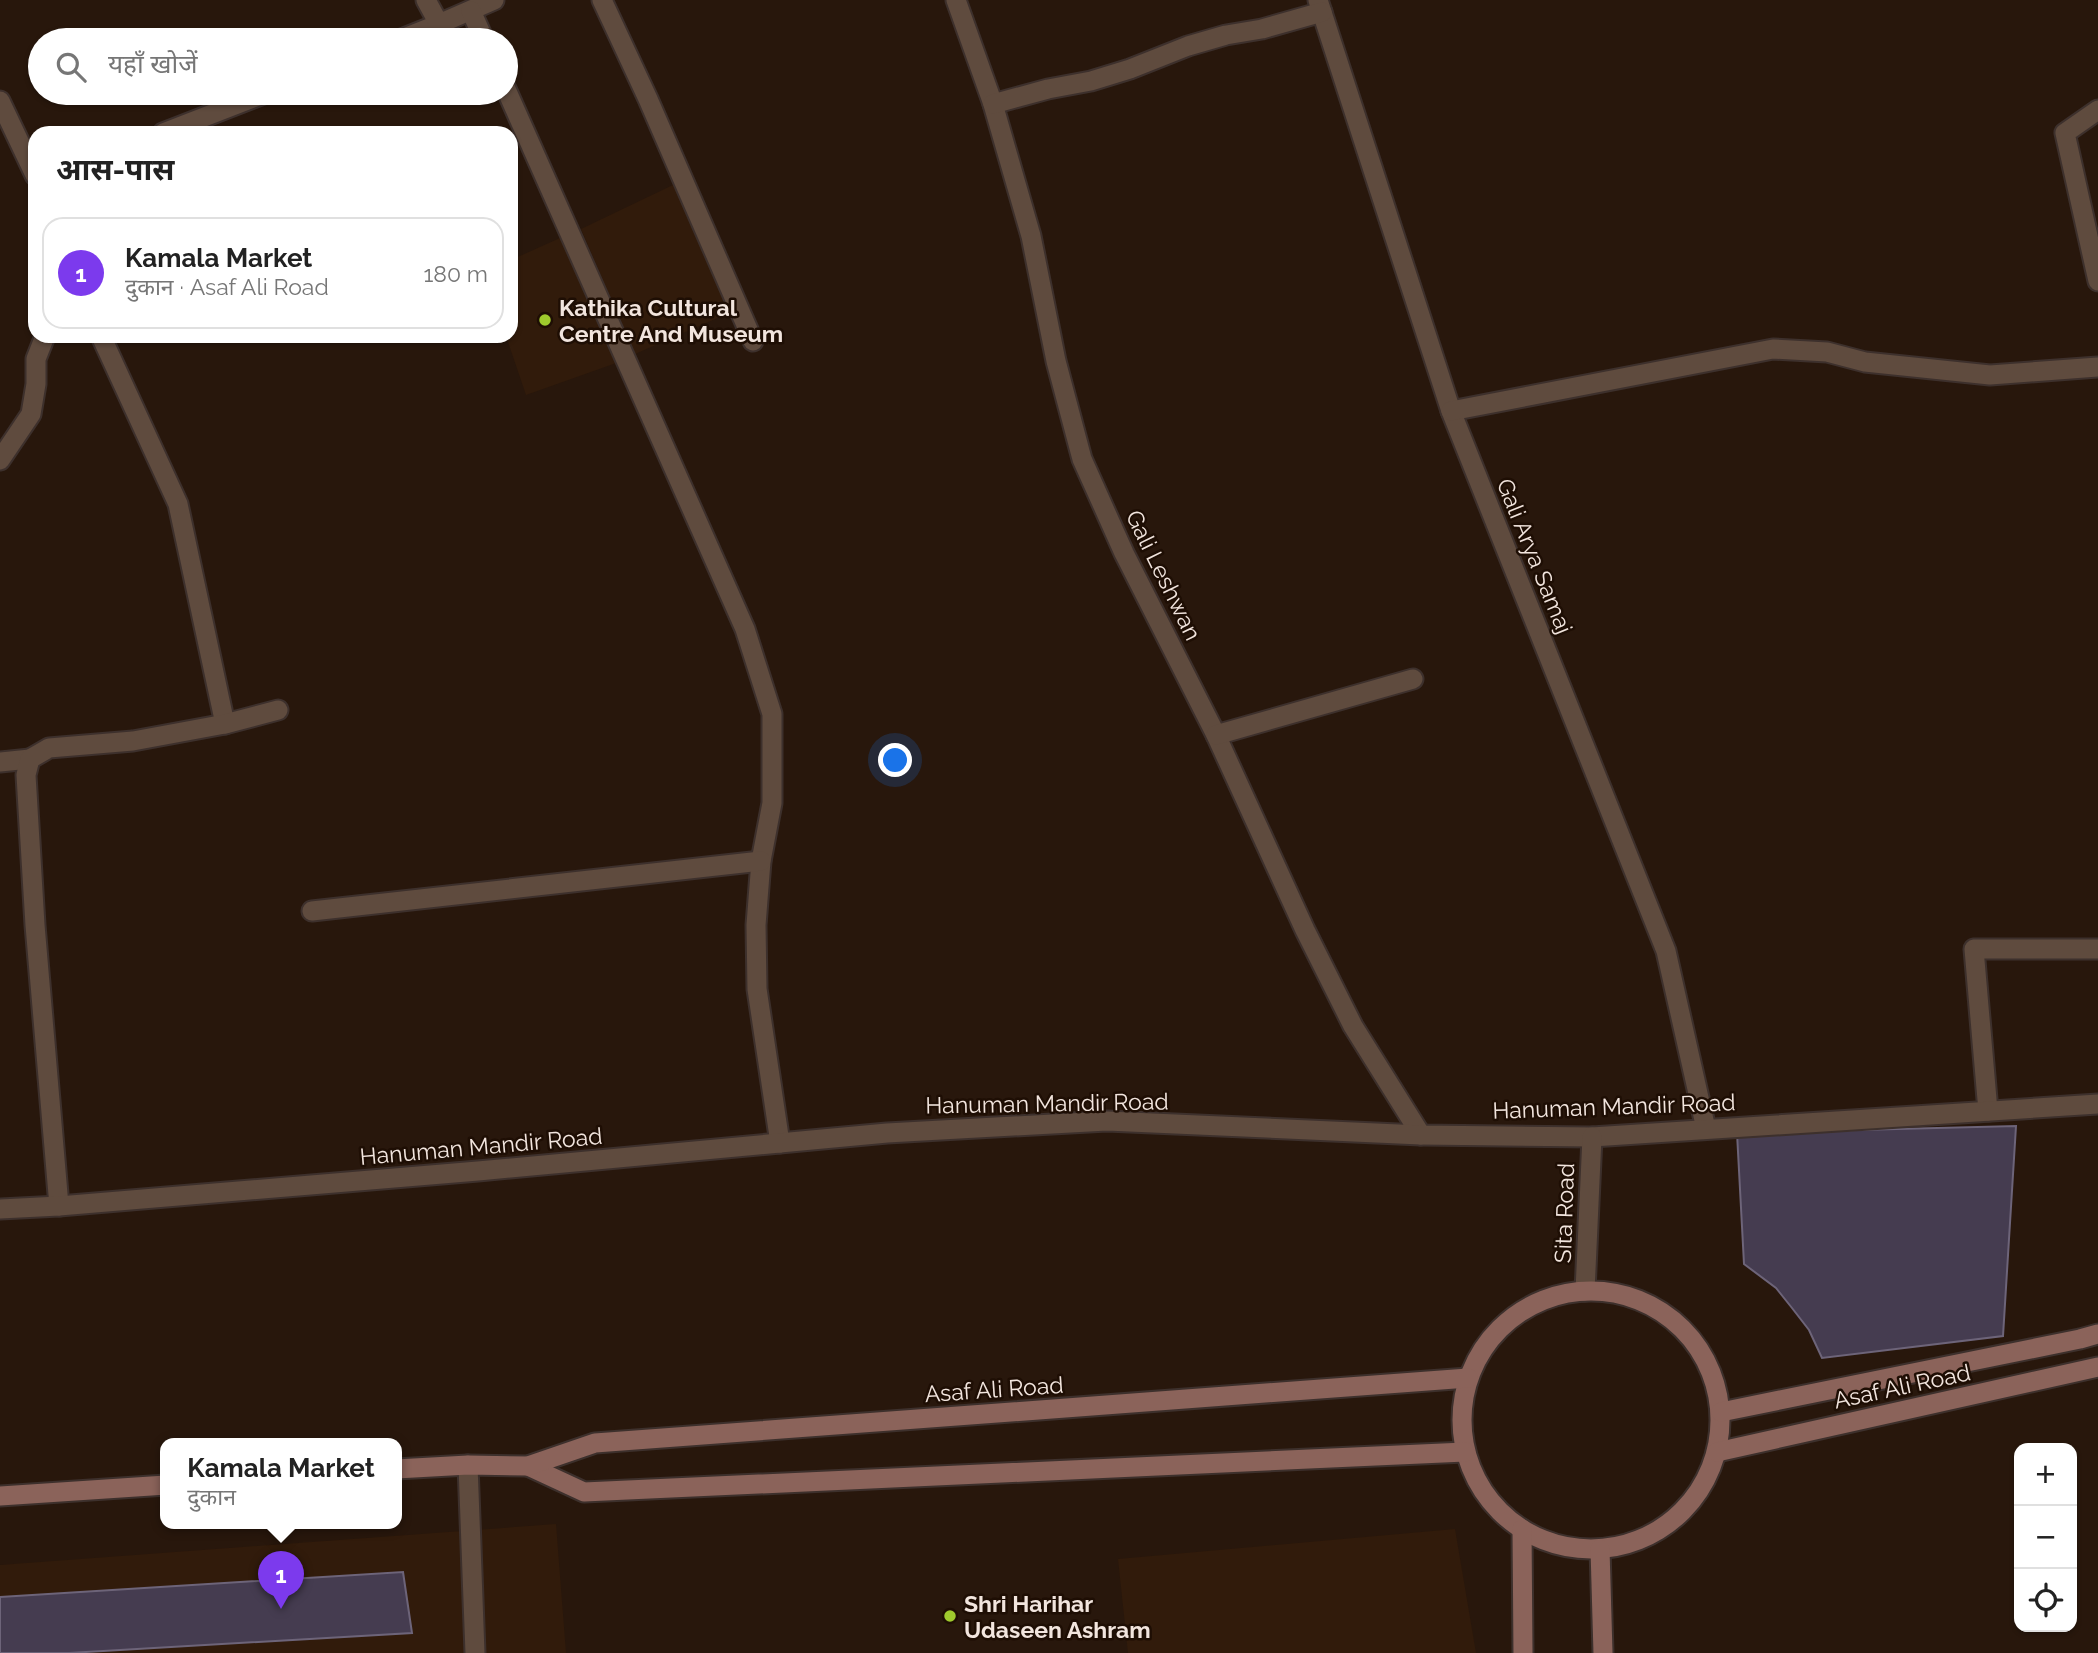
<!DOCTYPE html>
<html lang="hi">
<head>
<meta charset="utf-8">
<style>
  :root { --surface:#fff; --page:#f2f2f2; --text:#222; --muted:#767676; --line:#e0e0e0; --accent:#7c3aed }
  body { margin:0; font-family:Raleway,"Noto Sans Devanagari",sans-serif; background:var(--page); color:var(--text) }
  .controls { position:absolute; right:21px; bottom:21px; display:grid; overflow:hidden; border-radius:14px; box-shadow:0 2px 5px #0004 }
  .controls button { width:63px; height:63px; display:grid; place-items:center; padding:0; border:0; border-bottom:2px solid var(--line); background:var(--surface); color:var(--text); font:35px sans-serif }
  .you { position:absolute; left:896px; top:761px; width:24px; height:24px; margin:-18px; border:5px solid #fff; border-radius:50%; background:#1a73e8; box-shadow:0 0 0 10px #1a73e833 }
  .badge { display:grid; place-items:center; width:46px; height:46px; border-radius:50%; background:var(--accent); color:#fff; font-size:23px; font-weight:700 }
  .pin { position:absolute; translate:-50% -58px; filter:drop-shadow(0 2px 4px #0008) }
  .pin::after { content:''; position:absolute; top:37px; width:24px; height:21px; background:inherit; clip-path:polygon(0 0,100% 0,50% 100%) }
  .popup { position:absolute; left:160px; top:1438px; width:242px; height:91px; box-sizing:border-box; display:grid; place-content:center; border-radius:14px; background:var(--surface); filter:drop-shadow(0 2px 5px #0005); font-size:23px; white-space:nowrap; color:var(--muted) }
  .popup b { font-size:26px; color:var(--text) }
  .popup::after { content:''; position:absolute; left:50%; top:100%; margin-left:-14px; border:14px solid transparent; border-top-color:var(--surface) }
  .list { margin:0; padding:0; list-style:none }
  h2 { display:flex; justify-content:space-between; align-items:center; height:91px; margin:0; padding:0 28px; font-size:30px }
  h2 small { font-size:23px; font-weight:400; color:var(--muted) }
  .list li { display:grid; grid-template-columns:46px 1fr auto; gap:21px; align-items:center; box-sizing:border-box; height:112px; margin:0 14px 14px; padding:0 14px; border:2px solid var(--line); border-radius:21px }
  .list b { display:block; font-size:26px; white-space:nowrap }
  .list p { margin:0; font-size:23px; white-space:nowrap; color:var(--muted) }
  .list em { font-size:23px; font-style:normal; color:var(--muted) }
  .icon { flex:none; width:38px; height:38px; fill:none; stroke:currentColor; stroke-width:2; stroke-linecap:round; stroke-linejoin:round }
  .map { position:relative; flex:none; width:2098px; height:1653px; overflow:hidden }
  .search { position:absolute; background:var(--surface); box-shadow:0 2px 5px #0004; left:28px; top:28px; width:490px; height:77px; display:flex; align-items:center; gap:18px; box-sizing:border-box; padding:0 24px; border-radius:38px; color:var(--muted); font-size:26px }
  .panel { position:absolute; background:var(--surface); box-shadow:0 2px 5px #0004; left:28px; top:126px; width:490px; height:217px; border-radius:21px }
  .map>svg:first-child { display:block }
</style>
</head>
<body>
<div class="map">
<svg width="2098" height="1653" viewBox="0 0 2098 1653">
  <rect width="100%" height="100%" fill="#28170c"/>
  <g fill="#311b0b">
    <polygon points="675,184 729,313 635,354 581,229"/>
    <polygon points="560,238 619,362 526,395 506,336 511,336 511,260"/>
    <polygon points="556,1524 566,1653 0,1653 0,1565"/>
    <polygon points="1455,1529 1476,1653 1128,1653 1118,1559"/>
  </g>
  <g fill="#453c50" stroke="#6d6479" stroke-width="2">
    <polygon points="2016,1126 2003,1336 1822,1358 1809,1330 1792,1308 1776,1288 1744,1264 1737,1133"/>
    <polygon points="403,1572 412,1633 69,1653 0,1653 0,1597"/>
  </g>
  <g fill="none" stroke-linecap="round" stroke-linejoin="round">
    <defs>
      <g id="service">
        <polyline points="399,40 439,24"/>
        <polyline points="163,133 266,93"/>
        <polyline points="468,1465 475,1653"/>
      </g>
      <g id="minor">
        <polyline points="426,0 439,24 494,0"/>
        <polyline points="602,0 648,99 753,341"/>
        <polyline points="956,0 993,104 1031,236 1056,361 1082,459 1124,553 1216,735 1305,930 1353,1026 1421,1135"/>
        <polyline points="1318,0 1451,411 1666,951 1706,1129"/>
        <polyline points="471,11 484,40"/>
        <polyline points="506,89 745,629 772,714 772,803 761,861 756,925 757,989 780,1143"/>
        <polyline points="0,101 35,175"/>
        <polyline points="993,104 1048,89 1091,81 1130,69 1188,46 1226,35 1262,29 1322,12"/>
        <polyline points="2098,110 2065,133 2098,281"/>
        <polyline points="101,336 178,504 225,724"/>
        <polyline points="1451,411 1773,349 1827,352 1865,362 1990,375 2098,367"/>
        <polyline points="0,460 31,414 36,384 36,359 45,336"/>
        <polyline points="1216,735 1413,679"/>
        <polyline points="0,762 30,759"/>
        <polyline points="312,911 761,861"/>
        <polyline points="1988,1111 1974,949 2098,949"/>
        <polyline points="59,1206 35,925 26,775 30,759 49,748 133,741 225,724 278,710"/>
        <polyline points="0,1209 59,1206 478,1171 887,1133 1107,1121 1421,1135 1592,1137 2098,1104"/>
        <polyline points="1585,1291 1592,1137"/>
      </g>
      <g id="secondary">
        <circle cx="1591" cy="1420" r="129"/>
        <polyline points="1721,1412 2080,1339 2098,1334"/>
        <polyline points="1717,1452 2098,1367"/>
        <polyline points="528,1466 584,1492 1465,1452"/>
        <polyline points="396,1469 468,1465 528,1466 595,1443 1468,1378"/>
        <polyline points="0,1496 166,1485"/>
        <polyline points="1522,1529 1523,1653"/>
        <polyline points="1600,1549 1603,1653"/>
      </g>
    </defs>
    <use href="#service" stroke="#3d302c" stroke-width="23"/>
    <use href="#minor" stroke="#3d302c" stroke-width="23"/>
    <use href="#secondary" stroke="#3d302c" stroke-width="23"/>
    <use href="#service" stroke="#5f4b3e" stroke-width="19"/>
    <use href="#minor" stroke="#5f4b3e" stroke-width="19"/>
    <use href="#secondary" stroke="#8b635a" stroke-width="19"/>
  </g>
  <g fill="#9fca2d" stroke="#1e0e04" stroke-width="2.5">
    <circle cx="545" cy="320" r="7"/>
    <circle cx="950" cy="1616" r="7"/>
  </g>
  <g text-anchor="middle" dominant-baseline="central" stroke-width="5" stroke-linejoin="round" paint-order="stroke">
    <g font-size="23" font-weight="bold" fill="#f2e5de" stroke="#1e0e04" text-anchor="start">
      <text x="559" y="307">Kathika Cultural<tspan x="559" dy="26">Centre And Museum</tspan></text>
      <text x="964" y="1603">Shri Harihar<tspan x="964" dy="26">Udaseen Ashram</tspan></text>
    </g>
    <g font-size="23" fill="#f2e5de" stroke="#1e0e04">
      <text transform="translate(1535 556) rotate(68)">Gali Arya Samaj</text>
      <text transform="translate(1164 575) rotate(64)">Gali Leshwan</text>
      <text transform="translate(1047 1103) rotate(-1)">Hanuman Mandir Road</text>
      <text transform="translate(1614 1106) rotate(-2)">Hanuman Mandir Road</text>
      <text transform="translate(481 1146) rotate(-5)">Hanuman Mandir Road</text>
      <text transform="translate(1564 1213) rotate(-88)">Sita Road</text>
      <text transform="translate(1902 1386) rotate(-12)">Asaf Ali Road</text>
      <text transform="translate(994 1389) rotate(-4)">Asaf Ali Road</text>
    </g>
  </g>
</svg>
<div class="controls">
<button>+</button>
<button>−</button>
<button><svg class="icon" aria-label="locate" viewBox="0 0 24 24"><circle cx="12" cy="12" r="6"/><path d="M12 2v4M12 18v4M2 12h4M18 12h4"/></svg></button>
</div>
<div class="you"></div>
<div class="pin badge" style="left:281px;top:1609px">1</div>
<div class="popup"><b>Kamala Market</b>दुकान</div>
<div class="search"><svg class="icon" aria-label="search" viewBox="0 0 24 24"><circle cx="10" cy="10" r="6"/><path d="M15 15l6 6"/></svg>यहाँ खोजें</div>
<section class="panel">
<h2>आस-पास<small></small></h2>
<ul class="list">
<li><span class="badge">1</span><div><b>Kamala Market</b><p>दुकान · Asaf Ali Road</p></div><em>180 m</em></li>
</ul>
</section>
</div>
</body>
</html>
